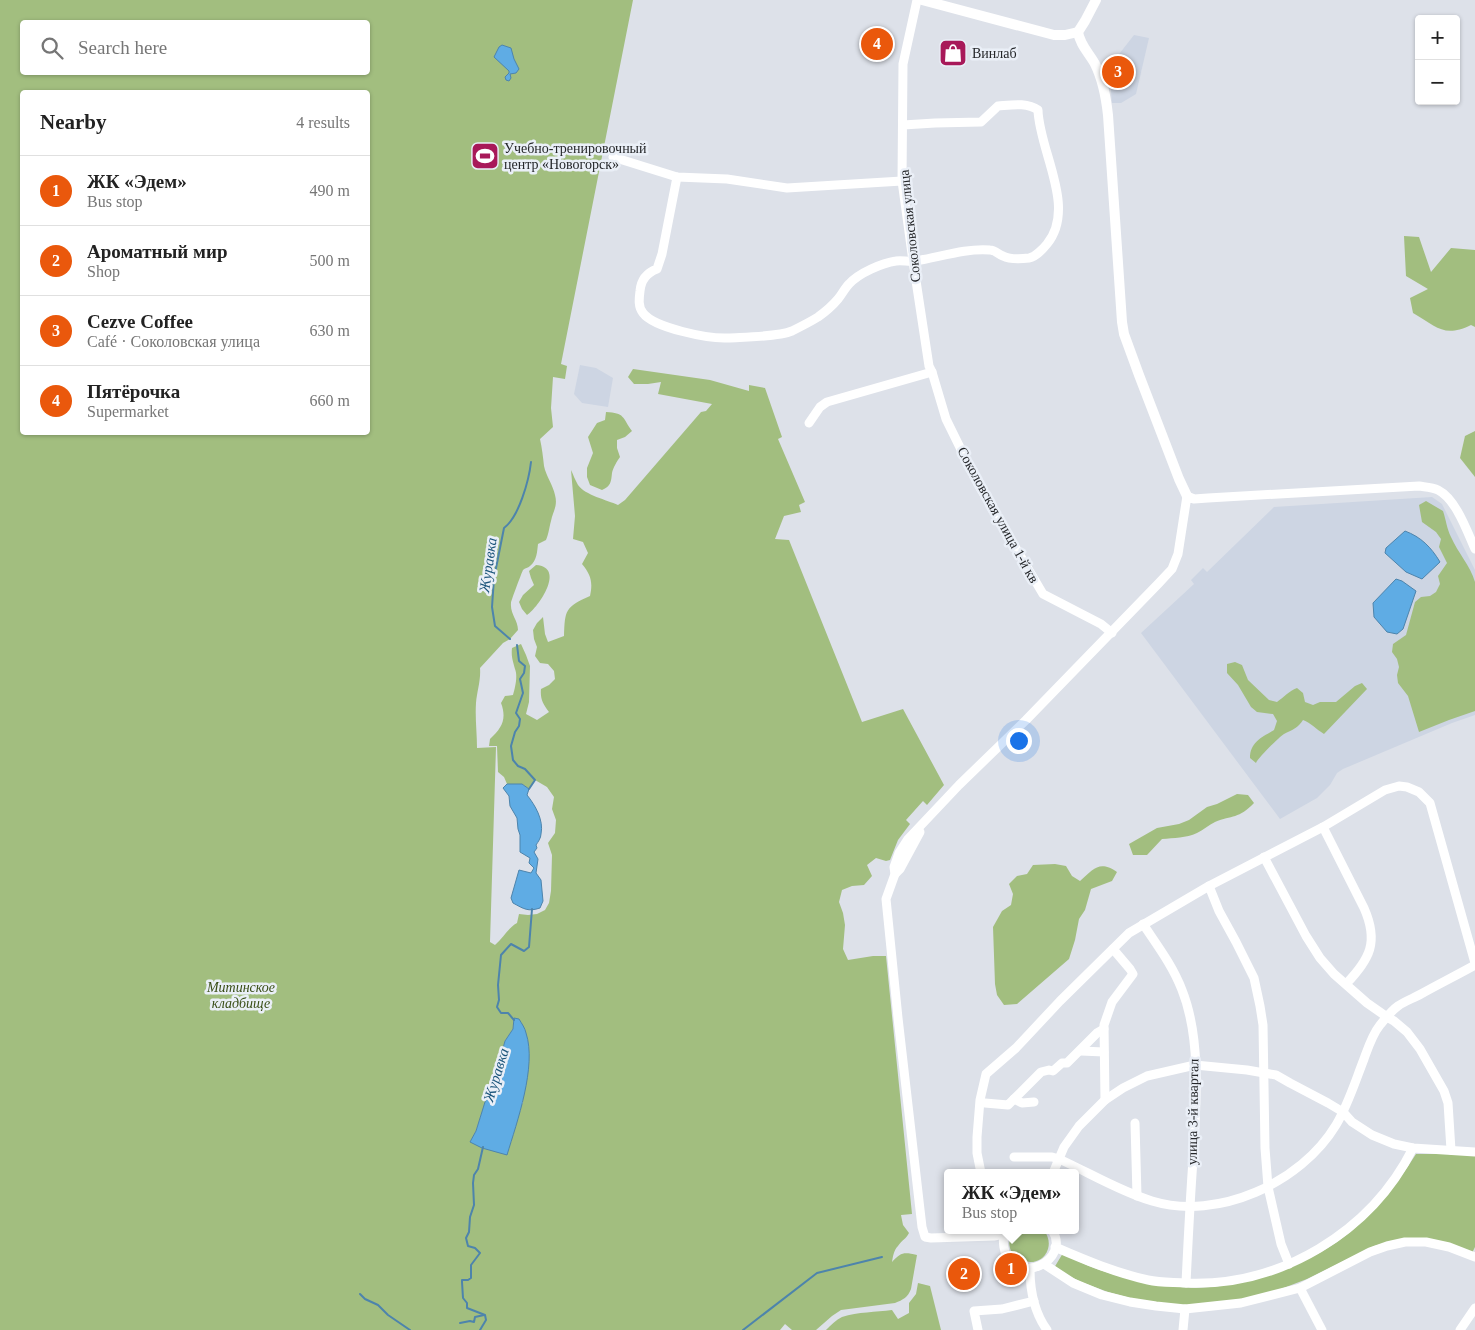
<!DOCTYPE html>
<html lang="en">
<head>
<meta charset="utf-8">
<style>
  :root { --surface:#fff; --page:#f2f2f2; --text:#222; --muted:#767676; --line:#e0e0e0; --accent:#ea580c }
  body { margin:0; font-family:"Times New Roman",serif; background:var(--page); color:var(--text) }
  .controls { position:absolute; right:15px; top:15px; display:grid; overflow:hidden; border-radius:5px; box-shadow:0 1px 4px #0004 }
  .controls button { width:45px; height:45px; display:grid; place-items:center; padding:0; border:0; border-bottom:1px solid var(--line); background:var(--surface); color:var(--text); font:25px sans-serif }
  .you { position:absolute; left:1018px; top:740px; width:18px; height:18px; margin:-12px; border:4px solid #fff; border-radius:50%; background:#1a73e8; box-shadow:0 0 0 8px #1a73e833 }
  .badge { display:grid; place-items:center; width:32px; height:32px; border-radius:50%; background:var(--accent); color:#fff; font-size:16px; font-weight:700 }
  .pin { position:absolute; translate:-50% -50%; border:2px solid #fff; box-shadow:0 1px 5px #0006 }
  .popup { position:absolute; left:944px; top:1169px; width:135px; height:65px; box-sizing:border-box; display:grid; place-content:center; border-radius:5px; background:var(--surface); filter:drop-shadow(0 1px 4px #0005); font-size:16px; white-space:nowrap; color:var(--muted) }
  .popup b { font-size:19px; color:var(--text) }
  .popup::after { content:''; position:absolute; left:50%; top:100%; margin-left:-10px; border:10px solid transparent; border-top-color:var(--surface) }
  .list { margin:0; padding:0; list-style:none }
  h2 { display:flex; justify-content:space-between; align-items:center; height:65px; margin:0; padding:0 20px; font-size:21px }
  h2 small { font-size:16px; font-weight:400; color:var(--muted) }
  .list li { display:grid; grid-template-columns:32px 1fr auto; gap:15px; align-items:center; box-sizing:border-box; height:70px; padding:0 20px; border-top:1px solid var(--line) }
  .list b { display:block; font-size:19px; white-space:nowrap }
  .list p { margin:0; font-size:16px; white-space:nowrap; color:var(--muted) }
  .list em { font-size:16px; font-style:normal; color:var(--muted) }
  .icon { flex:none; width:28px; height:28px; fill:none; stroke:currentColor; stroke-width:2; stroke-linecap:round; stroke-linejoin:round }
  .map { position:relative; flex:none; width:1475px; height:1330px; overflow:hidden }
  .search { position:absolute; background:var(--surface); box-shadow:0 1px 4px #0004; left:20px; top:20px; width:350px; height:55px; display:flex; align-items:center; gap:12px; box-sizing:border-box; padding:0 18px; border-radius:5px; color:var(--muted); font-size:19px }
  .panel { position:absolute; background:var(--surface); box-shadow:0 1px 4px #0004; left:20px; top:90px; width:350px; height:345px; border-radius:5px }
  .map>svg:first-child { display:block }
</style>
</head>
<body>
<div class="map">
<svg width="1475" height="1330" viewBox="0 0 1475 1330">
  <rect width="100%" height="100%" fill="#dde1e9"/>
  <g fill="#cdd5e3">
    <polygon points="1134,35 1149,38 1136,94 1121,103 1112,103 1109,67"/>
    <polygon points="580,365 596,368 613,378 608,407 582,403 574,394"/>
    <polygon points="1432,497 1442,504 1475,570 1475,715 1452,723 1343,769 1337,773 1330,785 1317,798 1280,819 1141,633 1194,584 1191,580 1203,568 1207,572 1274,507"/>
  </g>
  <g fill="#a2be7f" fill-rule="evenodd">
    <path d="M0,0h633l-72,364 6,2 -2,13 -12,-2 -2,31 2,19 -13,12c2,9 3,18 4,27 2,10 9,19 11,29 3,11 -2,16 -4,26 -2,7 -2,12 -5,19l-8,4c-1,8 -1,16 -8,22 -2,2 -5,2 -7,4 -1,2 -12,31 -12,33 -1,11 7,17 7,27l-8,9 -7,4 -23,25c1,12 -3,23 -4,35 -1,15 1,30 1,45l19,-1 -6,195 5,3c9,-8 13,-17 22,-22l2,-9 9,1 9,-1 8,-4 4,-7 2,-12 1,-36 -4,-12 7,-10 1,-13 -4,-11 2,-12 -7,-10 -12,-7 -6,9 -7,-5h-15l-3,-7 -6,-5 -1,-26h-8l1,-7c12,-11 17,-20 11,-36l4,-7 8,-1c2,-7 5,-19 2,-26 -2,-8 -4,-12 -3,-21l9,-4 5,11 4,11 -1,36 -3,12 11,6 12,-8c-6,-8 -9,-13 -8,-23l8,-4 6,-6 -1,-8 -6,-7 -8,-1 -5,-7 2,-9 -3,-8 -1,-9 4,-7 6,-6 2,17 3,8 16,-6c1,-26 1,-29 26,-40 3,-14 1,-21 -8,-32l6,-11 -5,-11 -10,-3 2,-23 -4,-46c2,4 4,10 7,15 7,10 29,15 40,20l7,-5 76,-88 5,-1 6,-7 -54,-10 3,-12 -13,2h-14l-6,-7 5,-8 77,11 39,11v-6l16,3 17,49 -4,2 27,63 -6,3 2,7 -17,4 -9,23 14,1 73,182 41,-13 41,76 -17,20 -4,-4 -17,19 4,4 -12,16 -8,20 -4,1 -10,-3 -9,7 5,11 -8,9 -12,1 -10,4 -3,12 4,11 2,12 -2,24 5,11 25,-4h13l26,258 -11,1 2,10 6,8c-3,6 -7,7 -11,13 -4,4 -5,10 -6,16 9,-10 12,-10 25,-7l-6,34c-3,8 -8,11 -16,14l-54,7 -9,6 -16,14h-24l-7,-6 -5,6h-780zM22,22h346v50h-346zM22,92h346v340h-346zM514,1019l9,84 -53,39 6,-11 9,-28 13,-26 2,-18 5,-18 8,-12z"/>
    <path d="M1404,236l15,1 12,35 20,-24 24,2v77l-4,-2c-27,13 -34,2 -58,-12l-3,-15 18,-9 -22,-13z"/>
    <path d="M606,412c19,1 16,5 26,19l-7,6 -8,3v8l3,9c-3,4 -7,11 -8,16 -1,9 -1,13 -10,17l-12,-5 -3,-8v-9l6,-15 -5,-16 9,-14 8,-3z"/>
    <polygon points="1475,431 1475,477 1460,458 1465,436"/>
    <path d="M1426,501l17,10c3,9 4,18 8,26 7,16 19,28 24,45v129l-26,9 -30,12 -11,-36 -10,-13 -1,-8 2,-8 -2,-8 -5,-7 1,-8 13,-9 9,-33 6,-5 9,-1 6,-4 4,-8 -2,-8 9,-13 -8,-16 2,-8 -5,-7 -14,-10 -3,-17z"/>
    <path d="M536,565c30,2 3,42 -9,50l-5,-6 -3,-7 4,-7 11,-10 -3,-7 -2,-7z"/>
    <path d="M1235,662l7,3 6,15 21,20 8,2c7,-5 12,-11 20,-14l6,5 2,9 8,3 7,-3h16l19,-16 7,-3 5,6 -43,45c-8,-5 -13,-11 -21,-14 -5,8 -11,10 -19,14 -5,3 -26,24 -28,29l-6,-5c0,-16 12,-21 24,-28l3,-9 -4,-7 -16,-2 -6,-5 -13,-22 -11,-12v-9z"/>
    <path d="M1237,794l11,1 6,8c-15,16 -22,12 -39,19 -6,3 -12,8 -18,11 -11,5 -23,5 -35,6l-15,16h-14l-4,-11 28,-16 22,-4 10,-4 18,-13 10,-3z"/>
    <path d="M1055,864l11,2 6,10 8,5c14,-12 19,-21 37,-9l-5,9 -21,8 -6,21 -6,9 -4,21 -6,19 -52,45 -13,1 -7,-10 -2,-11 -2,-57 9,-16 9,-6 2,-11 -4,-10 8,-8 10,-2 6,-9z"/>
    <path d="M1416,1154h59v93l-3,6 -71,-14 -27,7 -67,33 -34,13 -25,6 -55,8 -48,-4 -37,-10 -27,-10 -27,-14 9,-15c10,5 20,11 31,15 38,14 91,25 131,17 11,-2 22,-5 33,-8 36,-9 70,-25 98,-50 24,-21 43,-46 60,-73z"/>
    <path d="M1014,1230h30c4,6 6,12 4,19 -9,27 -53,8 -34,-19z"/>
    <path d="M918,1283l12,3 11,44h-115c5,-5 10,-10 16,-13 16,-5 34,-5 50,-7l6,9 11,-6v-10l7,-9z"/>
  </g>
  <g fill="#5face4" stroke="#4d84ac">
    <polygon points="502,45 511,48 514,59 519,69 516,73 510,74 511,78 509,81 506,80 505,77 509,73 509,71 494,57 499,47"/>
    <path d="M1405,531c16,6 26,16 35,31l-18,17 -16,-7 -21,-19 1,-5z"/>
    <polygon points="1396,579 1402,581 1416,591 1403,629 1397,634 1387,632 1374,617 1373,603"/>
    <path d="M507,784h15l7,5 -2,6c8,10 17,25 14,39 0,4 -3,8 -5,11l1,3 -3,4 4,7 -2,14 5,7 2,21 -3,7c-12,4 -16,1 -27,-5l-2,-5 8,-28 12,3 3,-5 -5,-5 1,-5 -10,-6v-17l-2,-6 -1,-11 -7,-12 -1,-10 -6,-8z"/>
    <path d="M514,1018l5,1c3,5 6,9 7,14 11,33 -9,89 -19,122l-25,-7 -12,-6 6,-11 9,-29 13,-25 2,-18 5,-18 8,-12z"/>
  </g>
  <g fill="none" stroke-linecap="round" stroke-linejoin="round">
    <g stroke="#4d84ac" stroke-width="2">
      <path d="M510,639l-15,-13 -3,-19 2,-29 10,-50c15,-11 25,-48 27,-66"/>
      <polyline points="517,645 519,661 525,666 524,673 520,679 523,693 516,713 520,719 519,726 515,732 511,746 513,760 518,766 525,769 535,780 529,789"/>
      <polyline points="514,1020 508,1013 501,1013 497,1007 499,1000 498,985 501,955 511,944 524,951 529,947 532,909"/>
      <polyline points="360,1294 365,1299 378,1305 388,1315 410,1330"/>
      <polyline points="460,1323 470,1321 474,1322 475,1317 484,1315"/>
      <polyline points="480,1330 486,1320 485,1315 467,1308 467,1303 463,1298 462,1282 462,1280 468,1280 471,1278 471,1265 480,1253 475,1248 468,1246 466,1238 469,1232 470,1217 474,1205 473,1183 474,1175 478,1169 483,1147"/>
      <polyline points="743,1330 817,1273 882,1257"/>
    </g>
    <g stroke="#fff" stroke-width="9">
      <polyline points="917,0 903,64 902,181 913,261 929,366 932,372 946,419 978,484 1043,594 1101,624 1112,633"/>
      <polyline points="613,157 677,177 727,179 787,188 902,181"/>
      <path d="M677,177l-15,77 -5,15c-11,4 -16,11 -17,22 -1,8 -2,16 3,22 11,15 66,26 85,25 15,-1 50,-1 64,-7 8,-4 18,-9 26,-14 7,-5 15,-12 20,-18 4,-5 7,-11 11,-15 10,-11 33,-21 47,-23 6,-1 13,1 19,0 25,-4 50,-13 75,-11 5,0 8,4 13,6 8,4 18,3 26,2 6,-1 14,-9 18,-14 30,-37 -8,-93 -9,-134 -11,-8 -27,-5 -40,-4l-17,16 -46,1 -32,2"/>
      <polyline points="809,423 820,407 827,402 932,372"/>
      <path d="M1323,827l41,81c15,34 6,51 -18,76"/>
      <polyline points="1264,857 1306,936 1320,958 1334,974 1367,1003 1387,1017 1394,1021 1407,1032 1420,1049 1444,1091 1448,1103 1451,1150"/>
      <polyline points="895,874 900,869 920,832"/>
      <polyline points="1209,886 1219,911 1236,942 1254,978 1260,1006 1263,1025 1265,1148 1268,1187 1281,1244 1289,1264"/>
      <path d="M1143,924c14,21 30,42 39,66 20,50 14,117 11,170 -3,41 -5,82 -7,123"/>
      <polyline points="1081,1051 1104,1052"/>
      <polyline points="1105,1100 1104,1025 1112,1002 1133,974 1130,969 1113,949"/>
      <polyline points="1034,1102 1022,1103 1014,1099 1041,1072 1049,1070 1053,1071 1062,1063 1067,1063 1097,1033 1104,1029"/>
      <polyline points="985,1103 1008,1105 1014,1099"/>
      <polyline points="1135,1123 1137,1196"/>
      <path d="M1014,1157h38l7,2c31,14 60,32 93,42 66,20 149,-18 184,-76 12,-20 19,-43 28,-66 4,-11 8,-24 16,-34 5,-6 11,-14 18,-19 7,-5 16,-8 23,-12 18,-10 36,-19 54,-29"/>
      <polyline points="981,1173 977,1153 977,1137 980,1100 986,1074 1016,1048 1060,1001 1129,933 1209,886 1323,827 1385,790 1399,786 1407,787 1419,792 1430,803 1475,963"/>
      <polyline points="1053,1173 1064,1147 1079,1126 1105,1100 1123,1088 1147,1076 1195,1065 1247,1070 1276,1075 1290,1083 1328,1103 1343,1112 1352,1122 1372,1135 1394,1144 1413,1148 1475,1152"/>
      <path d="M1007,1230c-5,8 -4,14 -2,22 11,35 67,8 47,-22"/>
      <path d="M1004,1234l-10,2 -63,2 -6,-1 -3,-10 -24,-209 -12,-119 9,-25 -1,-7 5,-14 9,-14 51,-54 67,-65 132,-136 14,-15 6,-15 9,-58 7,3 14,-1 211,-12c6,1 13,1 19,4 18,9 29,41 37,59"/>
      <path d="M1055,1247c30,13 61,26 93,33 13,3 26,2 38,3 94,4 185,-51 227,-135"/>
      <polyline points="1044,1264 1073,1283 1102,1295 1130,1302 1156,1306 1185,1309 1241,1303 1300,1288 1370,1252 1387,1246 1405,1242 1426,1242 1449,1247 1475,1257"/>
      <path d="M1030,1269c0,21 4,43 17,61"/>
      <polyline points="1300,1288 1322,1330"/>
      <polyline points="978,1330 974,1311 1002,1309 1034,1301"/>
      <polyline points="1183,1330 1185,1309"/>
      <polyline points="1460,1330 1475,1308"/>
    </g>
    <g stroke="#fff" stroke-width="10">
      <polyline points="922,0 1054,35 1065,35 1078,32"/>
      <path d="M1096,0l-11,21 -7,11c2,13 11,21 17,32 8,16 11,33 13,51l14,207 2,12 15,41 40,104 8,17"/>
    </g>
  </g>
  <defs>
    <symbol id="shop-square" viewBox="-11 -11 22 22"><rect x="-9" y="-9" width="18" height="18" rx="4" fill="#a81959" stroke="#eaeff7"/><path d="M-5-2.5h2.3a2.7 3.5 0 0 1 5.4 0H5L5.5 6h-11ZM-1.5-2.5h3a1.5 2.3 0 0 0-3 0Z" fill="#fff"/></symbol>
    <symbol id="stadium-square" viewBox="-11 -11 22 22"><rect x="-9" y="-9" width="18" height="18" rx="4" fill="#a81959" stroke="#eaeff7"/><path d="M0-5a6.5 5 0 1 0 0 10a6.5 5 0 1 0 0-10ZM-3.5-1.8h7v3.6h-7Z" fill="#fff"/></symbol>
  </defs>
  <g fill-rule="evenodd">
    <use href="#shop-square" x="937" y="37" width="32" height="32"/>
    <use href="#stadium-square" x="469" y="140" width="32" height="32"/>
  </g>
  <g text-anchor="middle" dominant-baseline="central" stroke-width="5" stroke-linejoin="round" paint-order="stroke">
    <g font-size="14" fill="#242629" stroke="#eaeff7" text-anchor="start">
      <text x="972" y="53">Винлаб</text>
      <text x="504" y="148">Учебно-тренировочный<tspan x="504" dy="16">центр «Новогорск»</tspan></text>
    </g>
    <g font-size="14" fill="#242629" stroke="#eaeff7">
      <text transform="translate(910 226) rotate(-96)">Соколовская улица</text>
      <text transform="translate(998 515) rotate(61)">Соколовская улица 1-й кв</text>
      <text transform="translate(1193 1112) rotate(-89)">улица 3-й квартал</text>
    </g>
    <g font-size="14" font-style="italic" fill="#384d15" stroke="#eaeff7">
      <text x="241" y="987">Митинское<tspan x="241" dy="16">кладбище</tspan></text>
    </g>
    <g font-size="15" font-style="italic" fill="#1c557b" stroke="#eaeff7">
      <text transform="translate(488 565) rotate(-82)">Журавка</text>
      <text transform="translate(496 1075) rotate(-73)">Журавка</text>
    </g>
  </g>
</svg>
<div class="controls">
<button>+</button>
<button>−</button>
</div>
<div class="you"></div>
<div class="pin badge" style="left:1011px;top:1269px">1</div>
<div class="popup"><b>ЖК «Эдем»</b>Bus stop</div>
<div class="pin badge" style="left:964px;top:1274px">2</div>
<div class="pin badge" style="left:1118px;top:72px">3</div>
<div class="pin badge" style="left:877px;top:44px">4</div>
<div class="search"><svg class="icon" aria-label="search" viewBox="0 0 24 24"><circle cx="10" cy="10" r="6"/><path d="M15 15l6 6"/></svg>Search here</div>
<section class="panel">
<h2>Nearby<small>4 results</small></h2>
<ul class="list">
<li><span class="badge">1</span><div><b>ЖК «Эдем»</b><p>Bus stop</p></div><em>490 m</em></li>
<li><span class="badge">2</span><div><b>Ароматный мир</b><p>Shop</p></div><em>500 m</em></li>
<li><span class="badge">3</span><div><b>Cezve Coffee</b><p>Café · Соколовская улица</p></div><em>630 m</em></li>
<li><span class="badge">4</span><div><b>Пятёрочка</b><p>Supermarket</p></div><em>660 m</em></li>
</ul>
</section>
</div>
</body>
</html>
